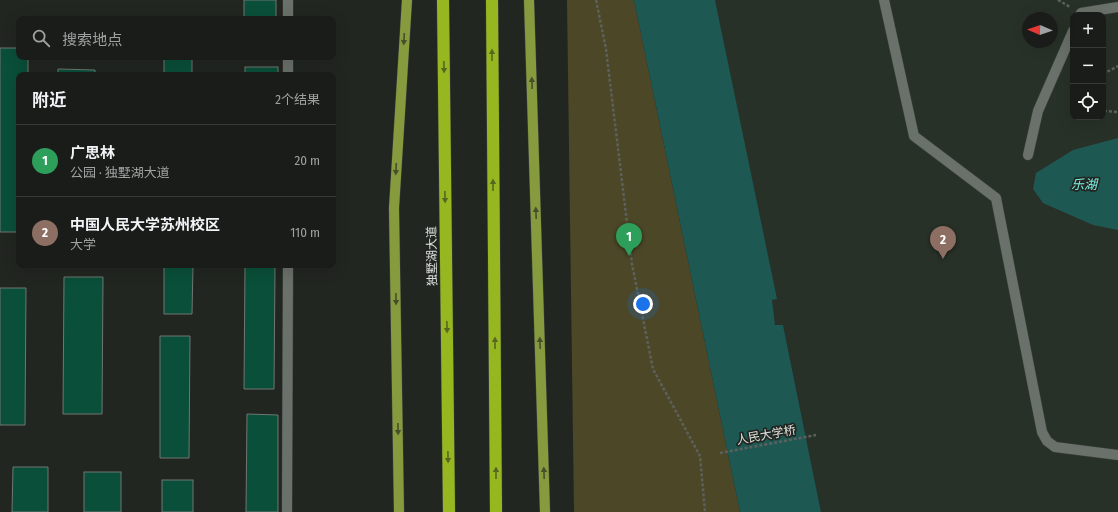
<!DOCTYPE html>
<html lang="zh">
<head>
<meta charset="utf-8">
<style>
  :root { --surface:#1a1c19; --page:#232522; --text:#f1f3f6; --muted:#9fa1a2; --line:#383a38; --accent:#2563eb }
  body { margin:0; font-family:"Fira Sans Condensed","Noto Sans SC",sans-serif; background:var(--page); color:var(--text) }
  .controls { position:absolute; right:12px; top:12px; display:grid; overflow:hidden; border-radius:8px; box-shadow:0 4px 16px #0002 }
  .controls button { width:36px; height:36px; display:grid; place-items:center; padding:0; border:0; border-bottom:1px solid var(--line); background:var(--surface); color:var(--text); font:20px sans-serif }
  .compass { position:absolute; left:1022px; top:12px; width:36px; height:36px; border-radius:50%; background:var(--surface); box-shadow:0 4px 16px #0002; rotate:272deg }
  .you { position:absolute; left:643px; top:304px; width:14px; height:14px; margin:-10px; border:3px solid #fff; border-radius:50%; background:#1a73e8; box-shadow:0 0 0 6px #1a73e833 }
  .badge { display:grid; place-items:center; width:26px; height:26px; border-radius:50%; background:var(--accent); color:#fff; font-size:13px; font-weight:700 }
  .pin { position:absolute; translate:-50% -33px; filter:drop-shadow(0 1px 2px #0008) }
  .pin::after { content:''; position:absolute; top:21px; width:14px; height:12px; background:inherit; clip-path:polygon(0 0,100% 0,50% 100%) }
  .list { margin:0; padding:0; list-style:none }
  h2 { display:flex; justify-content:space-between; align-items:center; height:52px; margin:0; padding:0 16px; font-size:17px }
  h2 small { font-size:13px; font-weight:400; color:var(--muted) }
  .list li { display:grid; grid-template-columns:26px 1fr auto; gap:12px; align-items:center; box-sizing:border-box; height:72px; padding:0 16px; border-top:1px solid var(--line) }
  .list b { display:block; font-size:15px; white-space:nowrap }
  .list p { margin:0; font-size:13px; white-space:nowrap; color:var(--muted) }
  .list em { font-size:13px; font-style:normal; color:var(--muted) }
  .icon { flex:none; width:22px; height:22px; fill:none; stroke:currentColor; stroke-width:2; stroke-linecap:round; stroke-linejoin:round }
  .map { position:relative; flex:none; width:1118px; height:512px; overflow:hidden }
  .search { position:absolute; background:var(--surface); box-shadow:0 4px 16px #0002; left:16px; top:16px; width:320px; height:44px; display:flex; align-items:center; gap:10px; box-sizing:border-box; padding:0 14px; border-radius:8px; color:var(--muted); font-size:15px }
  .panel { position:absolute; background:var(--surface); box-shadow:0 4px 16px #0002; left:16px; top:72px; width:320px; height:196px; border-radius:8px }
  .map>svg:first-child { display:block }
</style>
</head>
<body>
<div class="map">
<svg width="1118" height="512" viewBox="0 0 1118 512">
  <rect width="100%" height="100%" fill="#222621"/>
  <path fill="#283127" fill-rule="evenodd" d="M715,0h403v512h-297l-38,-187 -8,1 -3,-26 4,-1zM1073,15h30v102h-30zM1028,18h24v24h-24z"/>
  <polygon fill="#4c4727" points="567,0 634,0 740,512 574,512"/>
  <g fill="#1e5853">
    <polygon points="634,0 715,0 777,299 772,300 775,325 783,325 821,512 740,512"/>
    <polygon points="1118,138 1118,230 1093,225 1043,203 1033,189 1036,173 1073,150"/>
  </g>
  <g fill="#0a4f39" stroke="#707773">
    <rect x="244" y="0" width="32" height="19"/>
    <polygon points="0,48 19,48 19,57 28,57 28,75 19,75 19,232 0,232"/>
    <rect x="164" y="57" width="28" height="18"/>
    <rect x="245" y="67" width="33" height="8"/>
    <polygon points="58,69 95,70 95,75 58,75"/>
    <polygon points="164,265 193,265 192,314 164,314"/>
    <polygon points="245,265 275,265 274,389 244,389"/>
    <polygon points="64,277 103,277 102,414 63,414"/>
    <polygon points="0,288 26,288 25,425 0,425"/>
    <polygon points="160,336 190,336 189,458 160,458"/>
    <polygon points="247,414 278,415 278,512 246,512"/>
    <polygon points="13,467 48,467 48,512 12,512"/>
    <rect x="84" y="472" width="37" height="40"/>
    <rect x="162" y="480" width="31" height="32"/>
  </g>
  <g fill="none" stroke-linecap="round" stroke-linejoin="round">
    <defs>
      <g id="lane">
        <polyline points="884,0 914,136 996,198 1042,432 1047,441 1055,447 1118,455"/>
        <polyline points="1080,15 1081,13 1118,7"/>
        <polyline points="1028,155 1038,111 1073,31"/>
      </g>
      <g id="street">
        <polyline points="288,19 288,0"/>
        <polyline points="288,75 288,57"/>
        <polyline points="287,512 288,265"/>
      </g>
      <g id="primary">
        <polyline points="529,0 545,512"/>
        <polyline points="399,512 394,208 407,0"/>
      </g>
      <g id="highway">
        <polyline points="443,0 449,512"/>
        <polyline points="492,0 496,512"/>
      </g>
    </defs>
    <use href="#lane" stroke="#3e413e" stroke-width="11"/>
    <use href="#street" stroke="#3e413e" stroke-width="11"/>
    <use href="#primary" stroke="#3e413e" stroke-width="11"/>
    <use href="#highway" stroke="#3e413e" stroke-width="13"/>
    <g stroke="#5d615d" stroke-width="2.5" stroke-dasharray="3 2" stroke-linecap="butt">
      <polyline points="596,0 606,49 632,264 653,369 700,456 705,512"/>
      <polyline points="1058,0 1070,7"/>
      <polyline points="1103,74 1118,66"/>
      <polyline points="1103,101 1104,111 1118,112"/>
      <polyline points="720,453 816,435"/>
    </g>
    <use href="#lane" stroke="#6a706a" stroke-width="10"/>
    <use href="#street" stroke="#6a706a" stroke-width="10"/>
    <use href="#primary" stroke="#859b3e" stroke-width="10"/>
    <use href="#highway" stroke="#97b721" stroke-width="12"/>
  </g>
  <defs><path id="oneway-solid" d="M-6-.8H1V-3.2L6.5 0L1 3.2V.8H-6Z"/></defs>
  <g fill="#454f2b">
    <use href="#oneway-solid" transform="translate(404 39) rotate(93)"/>
    <use href="#oneway-solid" transform="translate(532 83) rotate(-92)"/>
    <use href="#oneway-solid" transform="translate(396 169) rotate(93)"/>
    <use href="#oneway-solid" transform="translate(536 213) rotate(-92)"/>
    <use href="#oneway-solid" transform="translate(396 299) rotate(89)"/>
    <use href="#oneway-solid" transform="translate(540 343) rotate(-92)"/>
    <use href="#oneway-solid" transform="translate(398 429) rotate(89)"/>
    <use href="#oneway-solid" transform="translate(544 473) rotate(-92)"/>
  </g>
  <g fill="#576721">
    <use href="#oneway-solid" transform="translate(492 55) rotate(-90)"/>
    <use href="#oneway-solid" transform="translate(444 67) rotate(89)"/>
    <use href="#oneway-solid" transform="translate(493 185) rotate(-90)"/>
    <use href="#oneway-solid" transform="translate(445 197) rotate(89)"/>
    <use href="#oneway-solid" transform="translate(447 327) rotate(89)"/>
    <use href="#oneway-solid" transform="translate(495 343) rotate(-90)"/>
    <use href="#oneway-solid" transform="translate(448 457) rotate(89)"/>
    <use href="#oneway-solid" transform="translate(496 473) rotate(-90)"/>
  </g>
  <g text-anchor="middle" dominant-baseline="central" stroke-width="3.5" stroke-linejoin="round" paint-order="stroke">
    <g font-size="12" fill="#dee1de" stroke="#222621">
      <text transform="translate(432 256) rotate(-91)">独墅湖大道</text>
      <text transform="translate(766 435) rotate(-10)">人民大学桥</text>
    </g>
    <g font-size="13" font-style="italic" fill="#7deee4" stroke="#222621">
      <text x="1084" y="184">乐湖</text>
    </g>
  </g>
</svg>
<div class="controls">
<button>+</button>
<button>−</button>
<button><svg class="icon" aria-label="locate" viewBox="0 0 24 24"><circle cx="12" cy="12" r="6"/><path d="M12 2v4M12 18v4M2 12h4M18 12h4"/></svg></button>
</div>
<svg class="compass" viewBox="-18 -18 36 36"><path d="M0-13l5 13h-10z" fill="#e53935"/><path d="M0 13l5-13h-10z" fill="#9fa1a2"/></svg>
<div class="you"></div>
<div class="pin badge" style="left:629px;top:256px;background:#2e9e5b">1</div>
<div class="pin badge" style="left:943px;top:259px;background:#8d6e63">2</div>
<div class="search"><svg class="icon" aria-label="search" viewBox="0 0 24 24"><circle cx="10" cy="10" r="6"/><path d="M15 15l6 6"/></svg>搜索地点</div>
<section class="panel">
<h2>附近<small>2个结果</small></h2>
<ul class="list">
<li><span class="badge" style="background:#2e9e5b">1</span><div><b>广思林</b><p>公园 · 独墅湖大道</p></div><em>20 m</em></li>
<li><span class="badge" style="background:#8d6e63">2</span><div><b>中国人民大学苏州校区</b><p>大学</p></div><em>110 m</em></li>
</ul>
</section>
</div>
</body>
</html>
